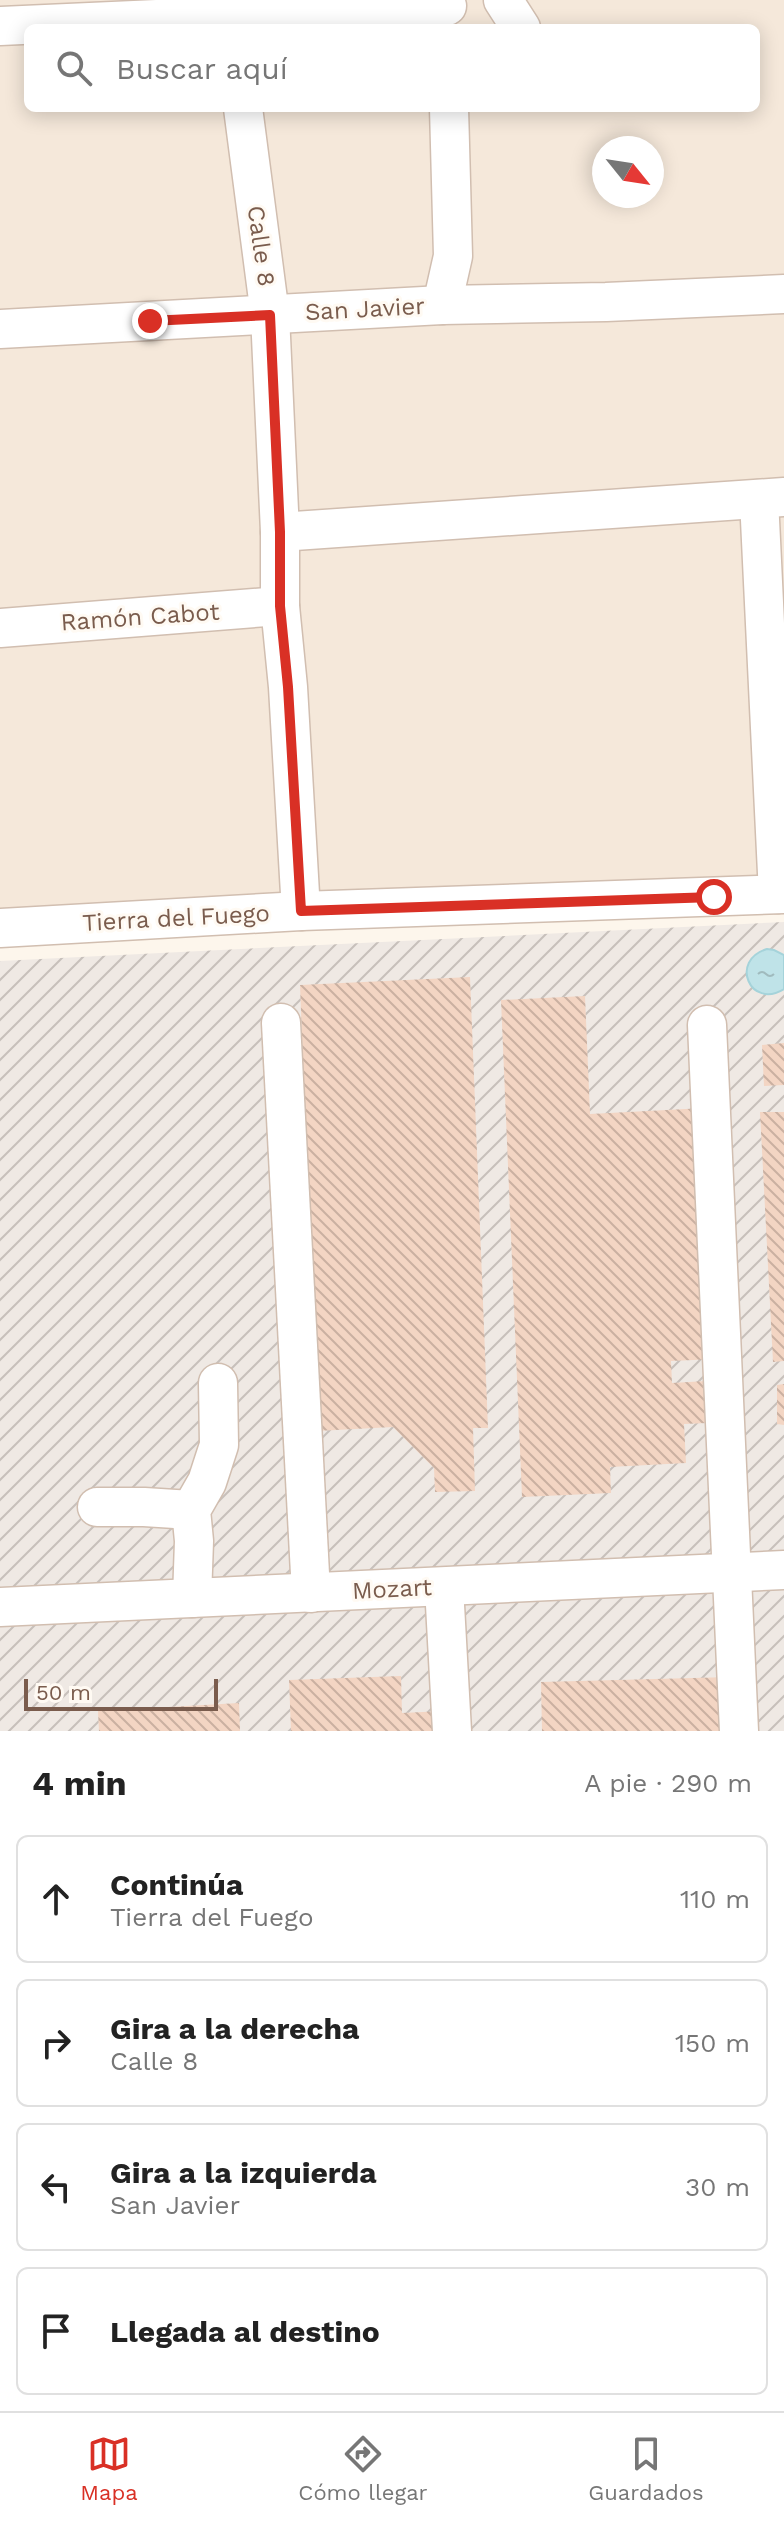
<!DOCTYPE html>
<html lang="es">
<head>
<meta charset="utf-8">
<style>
  :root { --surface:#fff; --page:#f2f2f2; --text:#222; --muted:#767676; --line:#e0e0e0; --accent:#d93025 }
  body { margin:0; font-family:"Work Sans",sans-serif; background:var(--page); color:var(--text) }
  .compass { position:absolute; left:592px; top:136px; width:72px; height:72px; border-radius:50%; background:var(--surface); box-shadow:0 4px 20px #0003; rotate:120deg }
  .scale { position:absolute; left:24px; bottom:20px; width:194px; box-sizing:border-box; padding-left:8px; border:4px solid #7a5c4d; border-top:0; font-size:22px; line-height:28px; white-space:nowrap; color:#7a5c4d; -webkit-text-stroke:6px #fffaf3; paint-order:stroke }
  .stop { position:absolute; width:24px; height:24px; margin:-18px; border:6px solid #d93025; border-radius:50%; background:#fff }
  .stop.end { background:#d93025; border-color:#fff; box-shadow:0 2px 8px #0008 }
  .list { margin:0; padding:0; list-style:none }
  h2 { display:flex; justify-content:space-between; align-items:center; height:104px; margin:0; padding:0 32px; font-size:34px }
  h2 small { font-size:26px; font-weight:400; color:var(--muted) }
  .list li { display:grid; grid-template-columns:52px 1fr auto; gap:24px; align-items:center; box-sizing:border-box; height:128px; margin:0 16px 16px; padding:0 16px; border:2px solid var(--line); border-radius:12px }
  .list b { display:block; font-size:30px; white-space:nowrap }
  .list p { margin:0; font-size:26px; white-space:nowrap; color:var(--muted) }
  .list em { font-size:26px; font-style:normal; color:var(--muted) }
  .icon { flex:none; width:44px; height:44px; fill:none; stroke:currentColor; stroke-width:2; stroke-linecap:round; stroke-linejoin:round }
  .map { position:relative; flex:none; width:784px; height:1731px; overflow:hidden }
  .search { position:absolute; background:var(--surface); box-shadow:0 4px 20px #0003; left:24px; right:24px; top:24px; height:88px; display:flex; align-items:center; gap:20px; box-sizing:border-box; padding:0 28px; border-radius:12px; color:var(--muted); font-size:30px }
  .sheet { height:680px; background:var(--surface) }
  nav { display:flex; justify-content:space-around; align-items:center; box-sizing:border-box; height:112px; border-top:2px solid var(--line); background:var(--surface); font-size:22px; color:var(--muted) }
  nav a { display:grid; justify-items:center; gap:4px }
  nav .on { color:var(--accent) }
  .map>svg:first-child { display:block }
</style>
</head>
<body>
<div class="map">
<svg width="784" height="1731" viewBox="0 0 784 1731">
  <defs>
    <pattern id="industrial-furrows" width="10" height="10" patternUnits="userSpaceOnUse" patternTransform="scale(2)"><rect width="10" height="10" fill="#efe9e4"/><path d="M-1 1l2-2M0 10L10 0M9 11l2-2" fill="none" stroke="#c7c0bb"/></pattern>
    <pattern id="water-ripples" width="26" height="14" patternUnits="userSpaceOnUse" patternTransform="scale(2)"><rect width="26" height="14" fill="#bfe3e8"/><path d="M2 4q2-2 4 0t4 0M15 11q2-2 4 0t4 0" fill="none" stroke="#a0bbbe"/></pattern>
    <pattern id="building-back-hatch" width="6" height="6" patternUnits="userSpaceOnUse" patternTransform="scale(2)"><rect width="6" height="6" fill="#f3d5c3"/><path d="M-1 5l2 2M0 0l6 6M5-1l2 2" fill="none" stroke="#cab0a1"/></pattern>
  </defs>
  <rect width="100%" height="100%" fill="#fdf6ec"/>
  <path fill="#f5e8da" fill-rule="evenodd" d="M0,0h784v894l-784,40zM28,28h728v80h-728zM604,148h48v48h-48z"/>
  <polygon fill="url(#industrial-furrows)" points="784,922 784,1731 0,1731 0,961"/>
  <path fill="url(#water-ripples)" stroke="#a5d3da" stroke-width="2" d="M767,949l7,1 10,5v34c-34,21 -55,-29 -17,-40z"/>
  <g fill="url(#building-back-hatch)">
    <polygon points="470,977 488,1428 473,1428 475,1491 435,1492 434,1468 393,1427 317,1431 300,985"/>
    <polygon points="585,996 590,1114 705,1108 716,1359 671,1361 672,1383 706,1381 708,1423 684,1424 686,1463 610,1467 611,1493 522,1497 501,1000"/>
    <polygon points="784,1043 784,1085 764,1086 762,1045"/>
    <polygon points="760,1112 784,1112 784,1361 773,1362"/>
    <polygon points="784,1384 784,1425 777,1424 777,1385"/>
    <polygon points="401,1676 402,1713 444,1711 445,1731 291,1731 289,1680"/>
    <polygon points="731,1677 732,1731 542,1731 541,1682"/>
    <polygon points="239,1703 240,1731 99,1731 98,1711"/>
  </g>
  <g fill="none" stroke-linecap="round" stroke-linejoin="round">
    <defs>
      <g id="minor">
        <polyline points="503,0 521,28"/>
        <polyline points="0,26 447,6"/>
        <polyline points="243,108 270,315 280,532 280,606 288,687 301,911"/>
        <polyline points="442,305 453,256 449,108"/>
        <polyline points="0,329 442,305 606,302 784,294"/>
        <polyline points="759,499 778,894"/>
        <polyline points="280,532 784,497"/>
        <polyline points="0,628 280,606"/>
        <polyline points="0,928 301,911 784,894"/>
        <polyline points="281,1023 311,1593"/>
        <polyline points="707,1025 739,1731"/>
        <polyline points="97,1507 144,1507 191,1510"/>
        <polyline points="444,1587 452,1731"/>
        <polyline points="192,1598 194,1541 191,1510 207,1482 219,1445 218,1383"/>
        <polyline points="0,1607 784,1570"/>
      </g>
    </defs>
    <use href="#minor" stroke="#d1beb0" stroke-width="41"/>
    <use href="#minor" stroke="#fff" stroke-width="38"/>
  </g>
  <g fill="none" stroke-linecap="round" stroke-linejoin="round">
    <polyline stroke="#d93025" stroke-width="10" points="150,321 270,315 280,532 280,606 288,687 301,911 714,897"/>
  </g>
  <g text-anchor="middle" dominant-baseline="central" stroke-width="6" stroke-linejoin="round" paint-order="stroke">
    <g font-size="24" fill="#7a5c4d" stroke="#fffaf3">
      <text transform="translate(261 246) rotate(82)">Calle 8</text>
      <text transform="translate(365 309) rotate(-3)">San Javier</text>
      <text transform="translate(140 617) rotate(-4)">Ramón Cabot</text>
      <text transform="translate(176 918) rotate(-3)">Tierra del Fuego</text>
      <text transform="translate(392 1589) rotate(-3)">Mozart</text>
    </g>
  </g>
</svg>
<svg class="compass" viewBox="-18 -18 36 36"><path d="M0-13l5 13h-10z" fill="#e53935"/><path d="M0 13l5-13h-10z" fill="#767676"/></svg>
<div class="scale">50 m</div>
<div class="stop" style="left:714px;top:897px"></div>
<div class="stop end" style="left:150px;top:321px"></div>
<div class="search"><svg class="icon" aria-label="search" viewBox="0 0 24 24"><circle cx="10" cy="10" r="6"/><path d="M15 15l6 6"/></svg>Buscar aquí</div>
</div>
<section class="sheet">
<h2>4 min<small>A pie · 290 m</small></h2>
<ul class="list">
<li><svg class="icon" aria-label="ahead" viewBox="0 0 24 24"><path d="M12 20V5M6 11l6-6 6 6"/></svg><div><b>Continúa</b><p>Tierra del Fuego</p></div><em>110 m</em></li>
<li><svg class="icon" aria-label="right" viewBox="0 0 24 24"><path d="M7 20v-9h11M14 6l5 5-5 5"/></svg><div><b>Gira a la derecha</b><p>Calle 8</p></div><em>150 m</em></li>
<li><svg class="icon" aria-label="left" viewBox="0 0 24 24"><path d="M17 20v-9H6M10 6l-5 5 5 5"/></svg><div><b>Gira a la izquierda</b><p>San Javier</p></div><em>30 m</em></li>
<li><svg class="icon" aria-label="arrive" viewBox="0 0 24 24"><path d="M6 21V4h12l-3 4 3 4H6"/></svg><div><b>Llegada al destino</b></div></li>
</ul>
</section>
<nav>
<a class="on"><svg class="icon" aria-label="map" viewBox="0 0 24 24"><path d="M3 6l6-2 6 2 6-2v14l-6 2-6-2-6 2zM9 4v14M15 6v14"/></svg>Mapa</a>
<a><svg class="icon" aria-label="directions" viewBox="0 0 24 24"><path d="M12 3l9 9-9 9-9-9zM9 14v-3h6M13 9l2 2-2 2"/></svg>Cómo llegar</a>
<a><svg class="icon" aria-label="saved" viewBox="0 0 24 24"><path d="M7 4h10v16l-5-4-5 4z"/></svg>Guardados</a>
</nav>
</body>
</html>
